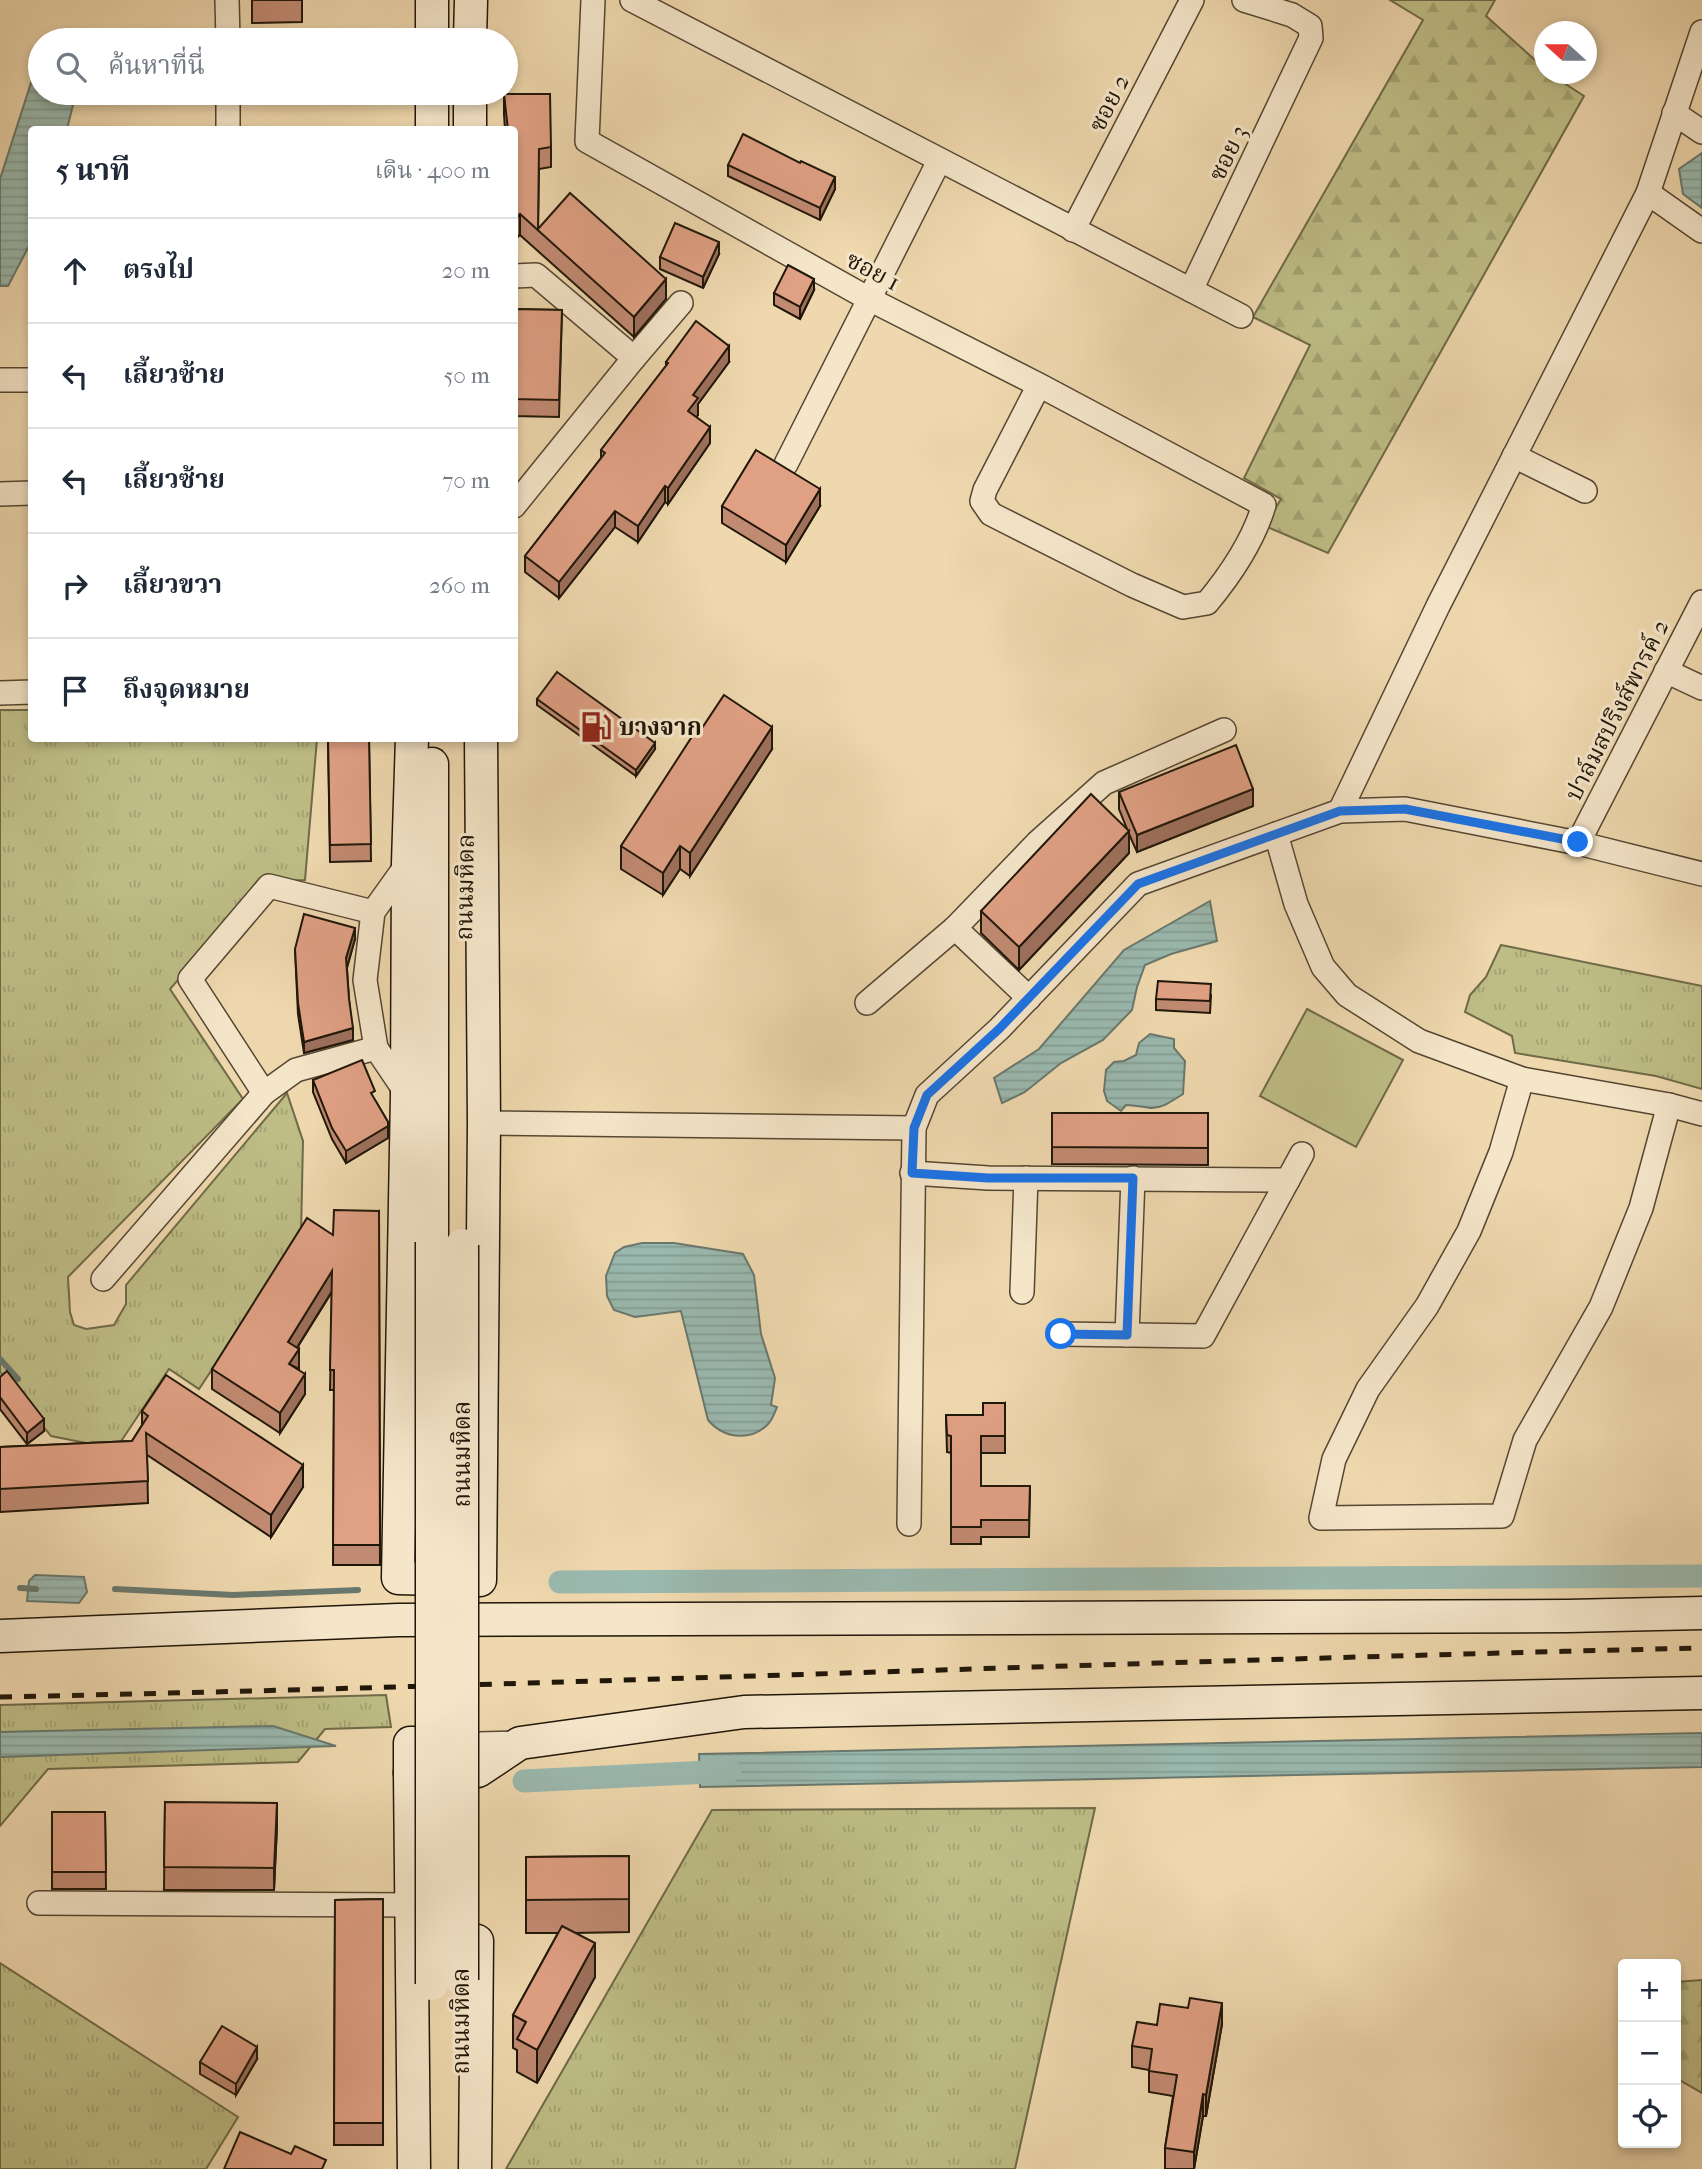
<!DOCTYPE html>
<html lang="th">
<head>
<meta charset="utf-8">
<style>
  :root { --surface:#fff; --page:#f6f6f7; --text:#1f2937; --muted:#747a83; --line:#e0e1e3 }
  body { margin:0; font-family:"IM FELL French Canon","Noto Serif Thai",serif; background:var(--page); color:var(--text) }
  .controls { position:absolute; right:21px; bottom:21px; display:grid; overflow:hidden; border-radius:7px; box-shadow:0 4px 10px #0003 }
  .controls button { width:63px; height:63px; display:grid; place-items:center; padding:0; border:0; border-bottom:2px solid var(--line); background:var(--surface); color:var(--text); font:35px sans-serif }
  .compass { position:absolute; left:1534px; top:21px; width:63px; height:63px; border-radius:50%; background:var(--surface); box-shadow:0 4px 10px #0003; rotate:291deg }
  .stop { position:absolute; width:21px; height:21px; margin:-16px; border:5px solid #1a73e8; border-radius:50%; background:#fff }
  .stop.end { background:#1a73e8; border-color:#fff; box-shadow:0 2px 7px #0008 }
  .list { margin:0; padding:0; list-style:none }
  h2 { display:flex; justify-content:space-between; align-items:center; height:91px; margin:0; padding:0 28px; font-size:30px }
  h2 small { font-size:23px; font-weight:400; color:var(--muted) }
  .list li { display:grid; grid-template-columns:46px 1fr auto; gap:21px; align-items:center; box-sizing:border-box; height:105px; padding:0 28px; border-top:2px solid var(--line) }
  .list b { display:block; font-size:26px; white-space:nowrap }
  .list em { font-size:23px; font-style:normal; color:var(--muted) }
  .icon { flex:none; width:38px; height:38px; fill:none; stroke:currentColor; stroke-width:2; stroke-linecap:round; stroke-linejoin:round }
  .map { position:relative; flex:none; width:1702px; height:2169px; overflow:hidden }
  .search { position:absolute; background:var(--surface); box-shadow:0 4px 10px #0003; left:28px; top:28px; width:490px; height:77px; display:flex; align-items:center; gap:18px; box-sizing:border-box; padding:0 24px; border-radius:38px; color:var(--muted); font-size:26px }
  .panel { position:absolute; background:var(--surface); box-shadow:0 4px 10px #0003; left:28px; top:126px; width:490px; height:616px; border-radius:7px }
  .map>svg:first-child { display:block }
</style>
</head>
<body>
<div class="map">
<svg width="1702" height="2169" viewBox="0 0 1702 2169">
  <defs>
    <pattern id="grass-tufts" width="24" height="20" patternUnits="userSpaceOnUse" patternTransform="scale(1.75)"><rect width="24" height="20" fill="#bebd86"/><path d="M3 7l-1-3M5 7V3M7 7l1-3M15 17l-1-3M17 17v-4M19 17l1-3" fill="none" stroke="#a3a272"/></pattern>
    <pattern id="forest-firs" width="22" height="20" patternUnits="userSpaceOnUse" patternTransform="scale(1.75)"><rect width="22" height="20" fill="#bebd86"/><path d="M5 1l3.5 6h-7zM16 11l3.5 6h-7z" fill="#a3a272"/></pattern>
    <pattern id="water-rules" width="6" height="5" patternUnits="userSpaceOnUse" patternTransform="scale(1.75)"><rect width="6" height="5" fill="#9ab9af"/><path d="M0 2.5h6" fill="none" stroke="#849e95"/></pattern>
  </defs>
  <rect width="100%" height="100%" fill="#efd8ae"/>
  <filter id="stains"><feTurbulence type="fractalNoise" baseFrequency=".00286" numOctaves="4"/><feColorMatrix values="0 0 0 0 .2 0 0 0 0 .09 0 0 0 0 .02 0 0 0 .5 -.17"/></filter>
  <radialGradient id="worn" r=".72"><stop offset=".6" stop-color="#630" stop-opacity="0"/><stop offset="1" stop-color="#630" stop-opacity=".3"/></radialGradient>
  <g fill="url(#grass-tufts)" stroke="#6f6a48" stroke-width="2">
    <polygon points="0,710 31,710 32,738 317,739 305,880 265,881 170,989 243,1099 68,1277 70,1312 74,1325 86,1329 114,1325 126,1304 126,1285 287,1093 303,1141 301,1235 199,1389 169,1369 116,1449 51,1436 0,1372"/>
    <polygon points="1501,945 1702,986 1702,1089 1656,1076 1515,1053 1512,1036 1465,1012 1470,995 1486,977"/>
    <polygon points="386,1695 391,1727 325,1729 298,1762 48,1769 0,1826 0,1705"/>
    <polygon points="1095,1808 1015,2169 506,2169 712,1810"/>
    <polygon points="0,1963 238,2117 206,2169 0,2169"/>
  </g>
  <g fill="url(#forest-firs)" stroke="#6f6a48" stroke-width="2">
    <polygon points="1390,0 1495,0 1486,16 1544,68 1544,74 1550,74 1584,96 1328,553 1265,526 1281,499 1244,478 1310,345 1253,317 1423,20"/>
    <polygon points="1702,1980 1702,2093 1676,2078 1676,1982"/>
  </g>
  <polygon fill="#bebd86" stroke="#6f6a48" stroke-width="2" points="1307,1009 1403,1060 1356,1147 1260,1096"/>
  <g fill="url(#water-rules)" stroke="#69786d" stroke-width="2">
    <polygon points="38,61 40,61 40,93 76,93 67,129 32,130 31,242 8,286 0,286 0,179"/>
    <polygon points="1702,153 1702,208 1683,194 1679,169"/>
    <polygon points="1210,901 1217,941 1171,954 1145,965 1137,987 1132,1010 1103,1040 1061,1063 1025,1092 1002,1103 994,1078 1039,1049 1124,950"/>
    <path d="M1150,1034l24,5v9l11,13 -2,33c-10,6 -21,15 -33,14 -9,-1 -15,-3 -24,-3l-5,6 -14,-10 -3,-10 2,-21 8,-8 10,-1 12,-6 3,-12z"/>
    <path d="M642,1243h32l69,11 11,21 7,59 14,44 -4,27 6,2c-2,5 -4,11 -8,16 -17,19 -45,16 -61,-3l-27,-109 -46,6 -21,-7 -7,-14 -1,-20 9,-23 9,-6z"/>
    <polygon points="35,1575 84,1577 87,1592 79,1603 27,1601 29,1581"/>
    <polygon points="273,1726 336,1746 0,1757 0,1732"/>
    <polygon points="1702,1733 1702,1767 700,1787 699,1754"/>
  </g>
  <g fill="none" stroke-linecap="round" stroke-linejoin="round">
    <g stroke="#69786d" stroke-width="6">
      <polyline points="0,1359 18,1379"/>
      <polyline points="20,1588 36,1589"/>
      <polyline points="115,1589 233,1595 358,1590"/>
    </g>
    <g stroke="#9ab9af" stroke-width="23">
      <polyline points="560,1582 1702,1576"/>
      <polyline points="524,1781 730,1771"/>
    </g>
    <defs>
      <g id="street">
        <polyline points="227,0 228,40"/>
        <path d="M593,0l-6,141 282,158 170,86 225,120c-11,37 -33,69 -57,98l-24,4 -51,-22 -141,-71 -9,-13 3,-11 54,-105"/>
        <polyline points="632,0 1241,316"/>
        <polyline points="228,93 228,130"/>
        <polyline points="1674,113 1702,132"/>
        <polyline points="1648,193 1702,231"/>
        <polyline points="1073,230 1192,0"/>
        <polyline points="514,276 536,275 634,358 514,506"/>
        <polyline points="1191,290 1311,38 1310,26 1292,15 1244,0"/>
        <polyline points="634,358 681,303"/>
        <polyline points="0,380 32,380"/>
        <polyline points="1514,456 1585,491"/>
        <polyline points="786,464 939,161"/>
        <polyline points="0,494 32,493"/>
        <polyline points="1666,671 1702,688"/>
        <polyline points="0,693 32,692"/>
        <polyline points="1340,811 1438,606 1648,193 1702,32"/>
        <polyline points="1276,834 1296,904 1323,967 1347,995 1419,1041 1522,1079 1669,1105 1702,1114"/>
        <polyline points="1578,843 1702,602"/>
        <polyline points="955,928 1029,998"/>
        <polyline points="867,1003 955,928 1038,842 1104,783 1224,730"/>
        <polyline points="1522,1079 1501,1152 1469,1231 1427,1306 1368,1389 1334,1459 1321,1518 1502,1516 1525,1440 1601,1307 1641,1208 1669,1105"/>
        <polyline points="264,1093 190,979 269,886 373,912"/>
        <polyline points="407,1094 376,1048 365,980 373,912 408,863"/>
        <polyline points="484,1123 914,1128"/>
        <polyline points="912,1173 988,1178 1288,1180"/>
        <polyline points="103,1279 264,1093 296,1070 376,1048"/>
        <polyline points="1022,1292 1026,1178"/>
        <polyline points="1061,1334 1203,1336 1302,1154"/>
        <polyline points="1127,1335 1133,1178"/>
        <polyline points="909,1524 914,1128 927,1095 999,1029 1138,884 1340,811 1405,809 1578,843 1702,874"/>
        <polyline points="478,1744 520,1743"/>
        <polyline points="39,1903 413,1905"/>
      </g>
      <g id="secondary">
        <polyline points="432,40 432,0"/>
        <polyline points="470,40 471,0"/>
        <polyline points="432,93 432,130"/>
        <polyline points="470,130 470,93"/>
        <polyline points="412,738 408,863 407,1094 398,1578 480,1580 484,1123 481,738"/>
        <polyline points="432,764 432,1242"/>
        <polyline points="0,1636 398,1620 1568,1616 1702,1613"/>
        <polyline points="478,1771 520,1743 744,1712 1702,1693"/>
        <polyline points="410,1773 410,1743 458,1743"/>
        <polyline points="414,2169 410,1773 457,1771"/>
        <polyline points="475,2169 477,1941"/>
      </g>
    </defs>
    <use href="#street" stroke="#544732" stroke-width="26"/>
    <use href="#secondary" stroke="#201709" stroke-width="35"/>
    <use href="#street" stroke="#f5e6ca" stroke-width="23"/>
    <use href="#secondary" stroke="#f5e6ca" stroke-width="32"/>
    <path stroke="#201709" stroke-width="5" stroke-dasharray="12 12" stroke-linecap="butt" d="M0,1697c567,-12 1135,-36 1702,-49"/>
    <defs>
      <g id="secondary-bridge">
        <polyline points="462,1245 462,1980"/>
        <polyline points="432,1984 432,1242"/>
      </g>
    </defs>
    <use href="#secondary-bridge" stroke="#201709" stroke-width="35" stroke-linecap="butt"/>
    <use href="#secondary-bridge" stroke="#f5e6ca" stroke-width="32"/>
  </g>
  <g fill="#c18a72" stroke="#201709" stroke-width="2">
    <polygon points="252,0 302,0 302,22 252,23"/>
    <polygon points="504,94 551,147 551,167 539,169 538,229 666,299 634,337 520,235 514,130 505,130 504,114"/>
    <polygon points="800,163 835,189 820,220 728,176 728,165"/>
    <polygon points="719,254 703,288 660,269 660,257"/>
    <polygon points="814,290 800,319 774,305 774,293"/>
    <polygon points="514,309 562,310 559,417 514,416"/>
    <polygon points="666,362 729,362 698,404 698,415 696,417 710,443 668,504 665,502 638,542 615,527 559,598 525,572 525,556 601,458 601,450 666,366"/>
    <polygon points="722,506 820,506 786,562 722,523"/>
    <polygon points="537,699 655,749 636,776 537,705"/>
    <polygon points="698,734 772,749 690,876 680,869 663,895 621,869 621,846"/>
    <polygon points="328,738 369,738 371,861 330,862"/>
    <polygon points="1119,792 1253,806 1137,852 1129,834 1129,853 1019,970 981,933 981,911 1127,829 1119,809"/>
    <polygon points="355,939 347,968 349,999 353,1040 304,1053 298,1014 295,949"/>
    <polygon points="1211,995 1210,1013 1156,1010 1156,999"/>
    <polygon points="313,1080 375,1100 388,1122 388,1138 346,1163 332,1139 313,1092"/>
    <polygon points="1052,1113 1208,1113 1208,1165 1052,1164"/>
    <polygon points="379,1211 380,1565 333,1565 334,1390 330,1390 332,1292 297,1348 298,1370 305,1394 280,1433 212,1389 212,1369 333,1235"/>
    <polygon points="0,1377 44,1431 27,1444 0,1409"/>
    <polygon points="1005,1403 1005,1453 981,1453 981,1486 1030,1486 1029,1537 981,1537 981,1544 951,1544 951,1453 947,1452 946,1415 983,1415"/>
    <polygon points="142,1411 303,1487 271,1537 147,1455 148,1503 0,1512 0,1447 132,1441 142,1425"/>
    <polygon points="165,1802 277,1826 274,1890 164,1890"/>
    <polygon points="52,1812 105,1812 106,1889 52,1889"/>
    <polygon points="629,1856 629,1932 575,1933 595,1977 537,2083 517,2072 517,2050 513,2048 513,2015 558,1933 526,1933 526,1857"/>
    <polygon points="383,1899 383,2145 334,2145 335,1900"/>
    <polygon points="1222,2024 1206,2116 1203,2116 1194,2169 1165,2169 1165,2148 1173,2096 1149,2092 1149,2070 1132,2067 1132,2046 1157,2025"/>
    <polygon points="257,2059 236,2095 200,2074 200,2062"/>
  </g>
  <g fill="#9d705c" stroke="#201709" stroke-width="2">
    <polygon points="835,177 835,189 820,220 820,208"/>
    <polygon points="520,214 520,235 514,240 514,220"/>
    <polygon points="719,242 719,254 703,288 703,277"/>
    <polygon points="666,279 666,299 634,337 634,317"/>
    <polygon points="814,279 814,290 800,319 800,307"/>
    <polygon points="729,346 729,362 698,404 698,415 688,428 688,411 693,395"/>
    <polygon points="710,427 710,443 668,504 668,488"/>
    <polygon points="665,486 665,502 638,542 638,526"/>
    <polygon points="820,489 820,506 786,562 786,545"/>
    <polygon points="615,511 615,527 559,598 559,582"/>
    <polygon points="772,727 772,749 690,876 690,853"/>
    <polygon points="655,743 655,749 636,776 636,770"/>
    <polygon points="1253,789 1253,806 1137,852 1137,835"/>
    <polygon points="1129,831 1129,853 1019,970 1019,947"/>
    <polygon points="680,846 680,869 663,895 663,873"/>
    <polygon points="355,928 355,939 346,970 346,958"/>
    <polygon points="353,1028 353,1040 304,1053 304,1042"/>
    <polygon points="388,1126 388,1138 346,1163 346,1151"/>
    <polygon points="332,1271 332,1291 288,1362 288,1342"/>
    <polygon points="299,1349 299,1369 289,1364"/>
    <polygon points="305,1374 305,1394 280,1433 280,1413"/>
    <polygon points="44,1419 44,1431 27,1444 27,1433"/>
    <polygon points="303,1465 303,1487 271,1537 271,1515"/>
    <polygon points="277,1803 277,1826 274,1890 274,1868"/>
    <polygon points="595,1943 595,1977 537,2083 537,2050"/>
    <polygon points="1222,2003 1222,2024 1206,2116 1206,2095"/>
    <polygon points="257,2047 257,2059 236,2095 236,2084"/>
    <polygon points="1203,2094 1203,2116 1194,2169 1194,2152"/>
  </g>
  <g fill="#e0a084" stroke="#201709" stroke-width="2">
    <polygon points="504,94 550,94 551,147 539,149 538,229 570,193 666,279 634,317 520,214 514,220 514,130 508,130"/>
    <polygon points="743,134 800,163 801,161 835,177 820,208 728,165"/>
    <polygon points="675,223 719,242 703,277 660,257"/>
    <polygon points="788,265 814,279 800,307 774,293"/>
    <polygon points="514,309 562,310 559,400 514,399"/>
    <polygon points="696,321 729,346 693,395 698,398 688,411 710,427 668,488 665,486 638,526 615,511 559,582 525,556 605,453 601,450 668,363 666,362"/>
    <polygon points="756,450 820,489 786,545 722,506"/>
    <polygon points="557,672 655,743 636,770 537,699"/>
    <polygon points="724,695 772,727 690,853 680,846 663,873 621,846 695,732 698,734"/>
    <polygon points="328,738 369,738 371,844 330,845"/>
    <polygon points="1236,745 1253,789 1137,835 1119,792"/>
    <polygon points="1091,794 1129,831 1019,947 981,911"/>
    <polygon points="304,914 355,928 346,958 349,999 353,1028 304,1042 298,1003 295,949"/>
    <polygon points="1158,981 1211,984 1210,1001 1156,999"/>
    <polygon points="362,1060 375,1091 371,1093 388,1122 388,1126 346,1151 332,1128 313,1080"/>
    <polygon points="1052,1113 1208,1113 1208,1148 1052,1147"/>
    <polygon points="334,1210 379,1211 380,1545 333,1545 334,1370 330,1370 332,1271 288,1342 299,1349 289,1364 305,1374 280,1413 212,1369 307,1218 333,1235"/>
    <polygon points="7,1371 44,1419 27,1433 0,1397 0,1377"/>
    <polygon points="166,1375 303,1465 271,1515 146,1433 148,1481 0,1489 0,1447 132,1441 148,1416 142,1411"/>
    <polygon points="983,1403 1005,1403 1005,1436 981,1436 981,1486 1030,1486 1029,1520 981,1520 981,1527 951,1527 951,1436 947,1435 946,1415 983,1415"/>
    <polygon points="165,1802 277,1803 274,1868 164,1867"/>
    <polygon points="52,1812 105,1812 106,1872 52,1872"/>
    <polygon points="629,1856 629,1899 526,1900 526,1857"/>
    <polygon points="383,1899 383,2123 334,2123 335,1900"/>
    <polygon points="562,1926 595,1943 537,2050 517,2039 526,2022 513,2015"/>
    <polygon points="1190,1998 1222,2003 1206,2095 1203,2094 1194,2152 1165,2148 1177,2075 1149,2071 1152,2049 1132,2046 1137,2022 1157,2025 1160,2004 1188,2008"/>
    <polygon points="222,2026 257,2047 236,2084 200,2062"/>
    <polygon points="240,2132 291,2154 295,2146 326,2160 322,2169 224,2169"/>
  </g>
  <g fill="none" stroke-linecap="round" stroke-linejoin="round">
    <polyline stroke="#1a73e8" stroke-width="9" points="1061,1334 1127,1335 1133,1178 988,1178 912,1173 914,1128 927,1095 999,1029 1138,884 1340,811 1405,809 1578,842"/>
  </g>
  <defs>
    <symbol id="fuel-bare" viewBox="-9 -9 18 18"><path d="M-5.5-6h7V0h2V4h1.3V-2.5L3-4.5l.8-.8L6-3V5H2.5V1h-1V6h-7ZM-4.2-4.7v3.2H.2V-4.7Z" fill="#8f2418" stroke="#f5e6ca" stroke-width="2.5" paint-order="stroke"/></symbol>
  </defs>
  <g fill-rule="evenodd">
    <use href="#fuel-bare" x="574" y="705" width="44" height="44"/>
  </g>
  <g text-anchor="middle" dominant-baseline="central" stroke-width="6" stroke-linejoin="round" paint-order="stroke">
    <g font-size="24" fill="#201709" stroke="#f5e6ca">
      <text transform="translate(1109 103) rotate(-63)">ซอย 2</text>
      <text transform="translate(1228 153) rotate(-64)">ซอย 3</text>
      <text transform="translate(873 271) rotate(28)">ซอย 1</text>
      <text transform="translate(1617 710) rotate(-63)">ปาล์มสปริงส์พารค์ 2</text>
      <text transform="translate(465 887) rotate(-89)">ถนนมหิดล</text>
      <text transform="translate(462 1454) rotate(-90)">ถนนมหิดล</text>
      <text transform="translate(461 2021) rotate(-90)">ถนนมหิดล</text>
    </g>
    <g font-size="24" font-weight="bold" fill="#201709" stroke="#f5e6ca" text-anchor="start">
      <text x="619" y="727">บางจาก</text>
    </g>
  </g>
  <rect width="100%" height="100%" filter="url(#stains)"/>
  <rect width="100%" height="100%" fill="url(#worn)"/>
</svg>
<div class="controls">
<button>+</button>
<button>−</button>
<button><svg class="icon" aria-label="locate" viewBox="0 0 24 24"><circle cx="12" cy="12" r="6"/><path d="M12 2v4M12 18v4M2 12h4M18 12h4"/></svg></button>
</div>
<svg class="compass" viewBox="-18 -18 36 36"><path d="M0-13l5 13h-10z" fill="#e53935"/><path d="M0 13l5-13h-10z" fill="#747a83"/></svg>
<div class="stop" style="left:1061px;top:1334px"></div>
<div class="stop end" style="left:1578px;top:842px"></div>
<div class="search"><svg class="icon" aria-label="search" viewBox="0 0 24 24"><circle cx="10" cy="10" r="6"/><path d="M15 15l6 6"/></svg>ค้นหาที่นี่</div>
<section class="panel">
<h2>5 นาที<small>เดิน · 400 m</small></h2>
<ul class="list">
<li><svg class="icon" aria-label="ahead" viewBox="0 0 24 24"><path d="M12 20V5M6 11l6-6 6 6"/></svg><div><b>ตรงไป</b></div><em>20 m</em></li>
<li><svg class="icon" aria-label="left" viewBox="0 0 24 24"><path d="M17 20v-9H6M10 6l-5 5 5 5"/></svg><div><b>เลี้ยวซ้าย</b></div><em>50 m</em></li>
<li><svg class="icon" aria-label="left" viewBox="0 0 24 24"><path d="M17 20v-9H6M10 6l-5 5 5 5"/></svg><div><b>เลี้ยวซ้าย</b></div><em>70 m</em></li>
<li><svg class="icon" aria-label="right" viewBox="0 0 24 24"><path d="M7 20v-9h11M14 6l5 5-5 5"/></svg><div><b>เลี้ยวขวา</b></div><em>260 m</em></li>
<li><svg class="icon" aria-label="arrive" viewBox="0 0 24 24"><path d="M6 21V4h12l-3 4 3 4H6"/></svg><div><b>ถึงจุดหมาย</b></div></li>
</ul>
</section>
</div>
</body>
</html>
